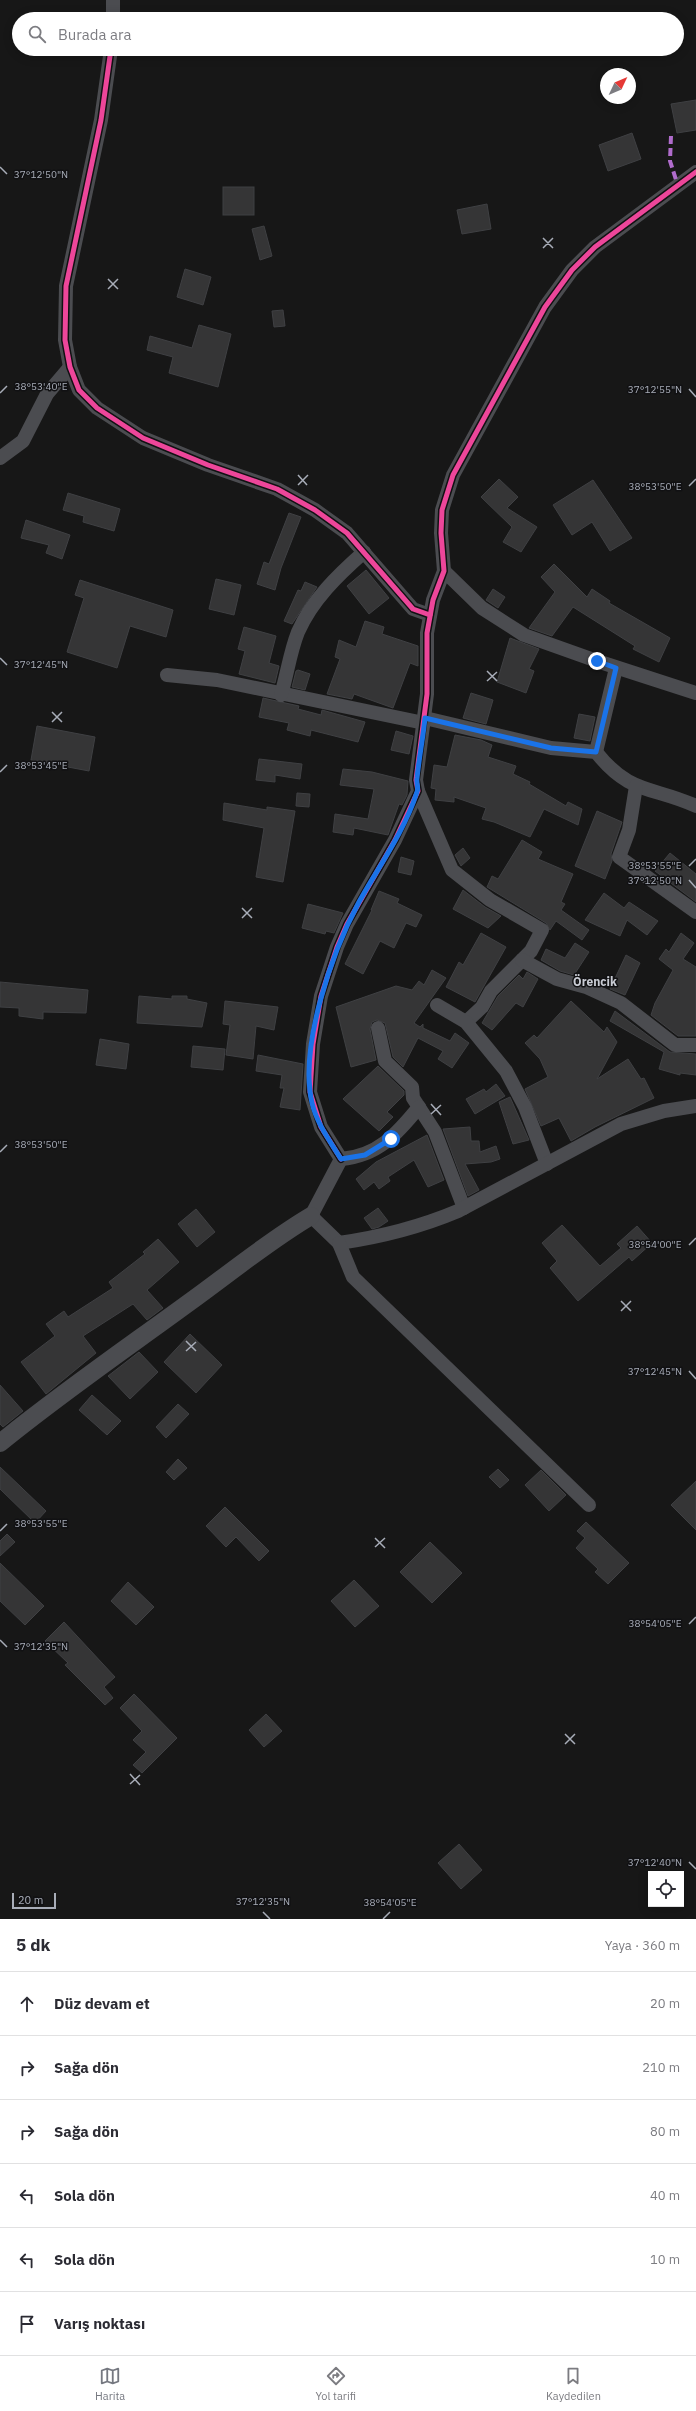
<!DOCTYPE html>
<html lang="tr">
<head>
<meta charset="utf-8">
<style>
  :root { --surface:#fff; --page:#f2f2f3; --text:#2b2b33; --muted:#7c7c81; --line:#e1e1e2; --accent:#757880 }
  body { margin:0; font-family:"IBM Plex Sans",sans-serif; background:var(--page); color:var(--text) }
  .controls { position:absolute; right:12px; bottom:12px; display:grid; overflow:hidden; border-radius:0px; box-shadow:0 2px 10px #0003 }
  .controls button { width:36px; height:36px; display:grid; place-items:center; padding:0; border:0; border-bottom:1px solid var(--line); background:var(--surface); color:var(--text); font:20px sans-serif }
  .compass { position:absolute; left:600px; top:68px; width:36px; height:36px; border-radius:50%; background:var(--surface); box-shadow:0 2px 10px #0003; rotate:46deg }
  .scale { position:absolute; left:12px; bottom:10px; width:44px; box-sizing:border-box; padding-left:4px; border:2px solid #a8adb8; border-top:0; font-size:11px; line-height:14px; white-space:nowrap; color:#a8adb8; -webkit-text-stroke:3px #111113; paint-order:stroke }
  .stop { position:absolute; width:12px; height:12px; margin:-9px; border:3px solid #1a73e8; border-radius:50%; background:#fff }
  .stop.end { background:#1a73e8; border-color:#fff; box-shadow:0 1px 4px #0008 }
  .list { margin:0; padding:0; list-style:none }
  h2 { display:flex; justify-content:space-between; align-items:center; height:52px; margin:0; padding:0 16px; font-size:17px }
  h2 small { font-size:13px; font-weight:400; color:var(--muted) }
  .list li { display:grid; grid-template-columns:26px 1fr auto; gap:12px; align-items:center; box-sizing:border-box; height:64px; padding:0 16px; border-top:1px solid var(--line) }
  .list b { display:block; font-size:15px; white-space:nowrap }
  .list em { font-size:13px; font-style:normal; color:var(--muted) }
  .icon { flex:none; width:22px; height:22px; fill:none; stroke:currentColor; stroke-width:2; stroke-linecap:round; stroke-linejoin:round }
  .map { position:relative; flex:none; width:696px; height:1919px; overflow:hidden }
  .search { position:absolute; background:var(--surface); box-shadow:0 2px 10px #0003; left:12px; right:12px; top:12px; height:44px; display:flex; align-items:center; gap:10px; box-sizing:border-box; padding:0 14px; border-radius:22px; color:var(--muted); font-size:15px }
  .sheet { height:436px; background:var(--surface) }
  nav { display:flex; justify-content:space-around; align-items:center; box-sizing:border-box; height:56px; border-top:1px solid var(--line); background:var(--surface); font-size:11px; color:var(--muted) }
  nav a { display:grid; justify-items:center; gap:2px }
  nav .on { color:var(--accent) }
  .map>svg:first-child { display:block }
</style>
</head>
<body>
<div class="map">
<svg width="696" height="1919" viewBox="0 0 696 1919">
  <rect width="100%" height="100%" fill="#171717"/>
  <g fill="#353536" stroke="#3f4043">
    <polygon points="696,100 696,130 677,133 671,104"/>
    <polygon points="632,133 641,159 608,171 599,145"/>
    <rect x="223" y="187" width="31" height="28"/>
    <polygon points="487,204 491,229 462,234 457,210"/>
    <polygon points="264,226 272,256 260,260 252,229"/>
    <polygon points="185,269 211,277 203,305 177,297"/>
    <polygon points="283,310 285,326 274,327 272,311"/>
    <polygon points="199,325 231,334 218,387 169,373 173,357 147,350 150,336 192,348"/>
    <polygon points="499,479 518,497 507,508 537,527 521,552 503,542 512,527 481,497"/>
    <polygon points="593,480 632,538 610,551 592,522 572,535 553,505"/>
    <polygon points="68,493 120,509 114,531 83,522 84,516 63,510"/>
    <polygon points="289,513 301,517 281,568 275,590 257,584 264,562 269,564"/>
    <polygon points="26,520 70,535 62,559 46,553 49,545 21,538"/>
    <polygon points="554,564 587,597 592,589 610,601 609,603 670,638 659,662 633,649 635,646 573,607 552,636 529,628 555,592 541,577"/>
    <polygon points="366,570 389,598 369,614 347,586"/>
    <polygon points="216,579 241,585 234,615 209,609"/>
    <polygon points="80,580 173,610 166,637 130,626 117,668 67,652 84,598 75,595"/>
    <polygon points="305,582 317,587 292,624 284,621 298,590 301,591"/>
    <polygon points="493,589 505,597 498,608 486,600"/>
    <polygon points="365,621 384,627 382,634 418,646 418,666 410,663 393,708 354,694 352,699 327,694 340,659 335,657 339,640 356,647"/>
    <polygon points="244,627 276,636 269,663 279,666 275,683 239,674 245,651 238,649"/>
    <polygon points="510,638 539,649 529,669 534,671 526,693 497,682"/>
    <polygon points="298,670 310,674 305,690 292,687 296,671"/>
    <polygon points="471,693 493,700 486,724 463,718"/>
    <polygon points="263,698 299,706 298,709 321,715 322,710 365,722 358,742 311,730 310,736 287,730 289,723 259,717"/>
    <polygon points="579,714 595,717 590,741 574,738"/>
    <polygon points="37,726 95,737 89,771 31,760"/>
    <polygon points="396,731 413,736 409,754 391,750"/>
    <polygon points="455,735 481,740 492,745 488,757 516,766 513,774 530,782 529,784 566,806 568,802 582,809 578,825 544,809 530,837 494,822 482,819 486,808 454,797 454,802 435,800 436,789 431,788 434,765 447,767"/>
    <polygon points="259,759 302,764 300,779 275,775 275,782 256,780"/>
    <polygon points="343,769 372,772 408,781 407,795 402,805 399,804 388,835 354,828 353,835 333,832 335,814 368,819 374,789 340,785"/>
    <polygon points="297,793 310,794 309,807 296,806"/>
    <polygon points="224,803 267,810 267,807 295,811 283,882 256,877 264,828 223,820"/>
    <polygon points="597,811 622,822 611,854 612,861 605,879 575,866"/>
    <polygon points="522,840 542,852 538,859 573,874 561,902 565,904 561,910 589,930 582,940 556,921 550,930 546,923 487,887 492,876 498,879"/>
    <polygon points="463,848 470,858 461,866 455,855"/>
    <polygon points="670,853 696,874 696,902 655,871"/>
    <polygon points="401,857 414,861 411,875 398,872"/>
    <polygon points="463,890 485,907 501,916 488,928 453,909"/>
    <polygon points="379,891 399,899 397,903 422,915 416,927 406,923 394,948 380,941 363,974 345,964 372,910 371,910"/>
    <polygon points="604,893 624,908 629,902 658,921 647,935 627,920 620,936 585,920"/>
    <polygon points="308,904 343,913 334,933 326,931 325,934 302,928"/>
    <polygon points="481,933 506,947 475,1002 446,987 459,962 463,965"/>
    <polygon points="681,933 694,943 683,959 696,967 696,1036 678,1036 651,1015 655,1003 673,970 659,959 666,949 669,952"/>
    <polygon points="575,943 589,952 574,975 560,971 541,960 546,949 565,958"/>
    <polygon points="626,955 640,963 625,995 610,989"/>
    <polygon points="432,970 446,978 414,1023 420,1027 423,1024 423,1028 450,1041 455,1033 469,1043 452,1068 438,1059 443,1051 418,1038 403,1067 393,1057 385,1023 377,1020 372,1022 370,1029 376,1060 351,1067 336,1007 396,986 412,990 419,981 424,985"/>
    <polygon points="527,972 538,979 523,1007 516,1003 492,1030 482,1023 498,996 519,975 523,979"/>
    <polygon points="0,982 88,990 86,1013 43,1012 43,1019 19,1016 19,1008 0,1007"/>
    <polygon points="139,996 172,999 172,996 187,996 187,999 207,1003 202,1027 137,1023"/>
    <polygon points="225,1001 278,1007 274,1030 256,1026 253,1059 226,1055 230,1025 223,1024"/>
    <polygon points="571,1001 604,1032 607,1027 617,1042 597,1079 628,1059 641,1079 644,1078 654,1098 595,1127 571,1141 559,1118 541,1126 525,1089 548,1077 540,1059 525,1043 534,1035 537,1038"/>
    <polygon points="615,1011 670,1052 696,1054 696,1075 680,1073 680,1075 659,1069 664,1052 610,1021"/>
    <polygon points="100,1039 129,1044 126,1069 96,1065"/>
    <polygon points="193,1046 225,1049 223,1070 191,1067"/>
    <polygon points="258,1055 303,1064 300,1110 280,1107 284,1088 280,1088 282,1075 256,1071"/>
    <polygon points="378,1066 404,1091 404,1095 387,1112 393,1117 379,1131 343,1099"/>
    <polygon points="496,1084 505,1096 475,1114 466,1099 484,1089 486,1092"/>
    <polygon points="510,1097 529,1140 513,1144 499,1102"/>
    <polygon points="470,1127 471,1141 479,1141 480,1152 496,1146 500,1159 491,1162 465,1164 479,1190 468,1196 443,1129"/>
    <polygon points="427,1135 444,1180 428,1187 414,1160 388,1177 390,1181 379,1189 374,1182 364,1190 356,1179 376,1162"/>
    <polygon points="378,1208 388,1221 379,1227 372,1229 364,1218"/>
    <polygon points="196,1209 215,1232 197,1247 178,1224"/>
    <polygon points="562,1225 600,1266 621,1248 617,1244 637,1226 652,1243 632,1261 629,1257 578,1301 550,1268 557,1261 542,1243"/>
    <polygon points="158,1239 179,1262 147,1290 163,1308 147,1320 133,1304 83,1336 96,1353 46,1394 21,1362 55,1336 46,1324 64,1311 68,1317 113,1288 109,1282 145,1254 143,1252"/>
    <polygon points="190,1334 222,1365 196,1393 164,1362"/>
    <polygon points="139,1352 158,1372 130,1399 108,1376"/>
    <polygon points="0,1385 23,1411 3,1427 0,1424"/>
    <polygon points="92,1395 121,1421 107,1435 79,1410"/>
    <polygon points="178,1404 189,1414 166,1438 156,1427"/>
    <polygon points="178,1459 187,1468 174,1480 166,1472"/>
    <polygon points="0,1467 46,1511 35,1523 0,1489"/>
    <polygon points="498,1469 509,1480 500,1488 489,1477"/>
    <polygon points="541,1470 566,1495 549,1511 525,1485"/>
    <polygon points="696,1481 696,1530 671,1505"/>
    <polygon points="225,1507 269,1551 259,1561 236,1537 226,1547 206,1526"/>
    <polygon points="586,1522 629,1563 608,1584 595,1572 598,1569 576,1548 585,1538 577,1531"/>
    <polygon points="7,1534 15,1542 0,1556 0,1541"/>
    <polygon points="430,1542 462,1573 432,1603 400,1572"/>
    <polygon points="0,1563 44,1606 25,1625 0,1601"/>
    <polygon points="354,1580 379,1606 355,1627 331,1601"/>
    <polygon points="128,1582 154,1607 136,1625 111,1601"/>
    <polygon points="64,1622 115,1677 104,1687 113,1698 105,1705 65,1665 68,1663 45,1641"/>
    <polygon points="134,1694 177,1738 142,1773 133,1765 146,1752 133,1740 142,1731 120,1708"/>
    <polygon points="266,1714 282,1731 264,1747 249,1730"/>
    <polygon points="459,1844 482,1870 461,1889 438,1863"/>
  </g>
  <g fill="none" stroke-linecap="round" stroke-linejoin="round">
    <g stroke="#4b4c50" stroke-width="14">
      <polyline points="113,0 113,19"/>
      <polyline points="111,49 101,120 66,286 65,340 70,367 79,390 97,408 143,438 208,465 277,489 315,510 347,533 413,609 430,615"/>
      <polyline points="0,458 23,441 47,394 70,367"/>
      <polyline points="444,571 482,608 524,635 597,661 696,693"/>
      <polyline points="167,675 217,680 424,723"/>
      <path d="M281,695c6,-20 9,-43 17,-63 14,-32 40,-57 66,-80"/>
      <path d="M425,718l126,30 45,4c34,43 56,34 100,54"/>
      <polyline points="596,752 616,668"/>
      <polyline points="636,786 629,830 619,857 696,912"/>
      <polyline points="418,791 452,870 490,900 542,930 531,951 491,991 482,1007 466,1022"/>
      <polyline points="522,960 557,979 586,987 621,1003 675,1045 696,1045"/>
      <polyline points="437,1005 466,1022 506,1071 525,1107 547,1164"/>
      <polyline points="378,1028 385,1061 412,1087 413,1098 435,1132 464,1208"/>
      <polyline points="341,1159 321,1127 310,1092 313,1044 321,996 337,947 347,924 395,840 418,791 416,780 427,694 427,633 433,600 444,571 441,533 442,510 453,475 545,307 572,270 595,247 696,172"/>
      <path d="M341,1159l-30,57 28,27c42,-6 81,-16 119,-32l163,-87 43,-13 32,-5"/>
      <path d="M341,1159c37,-3 56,-25 78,-52"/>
      <polyline points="339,1243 353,1277 589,1505"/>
    </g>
    <path stroke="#4b4c50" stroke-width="18" d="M0,1443c60,-49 124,-93 187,-139 42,-30 80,-62 124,-88"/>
    <polyline stroke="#b06ccc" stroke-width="4" stroke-dasharray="8 4" stroke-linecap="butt" points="671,136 670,161 678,186"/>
    <defs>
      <g id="cycleway">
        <polyline points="111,49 101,120 66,286 65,340 70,367 79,390 97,408 143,438 208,465 277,489 315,510 347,533 413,609 430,615"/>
        <polyline points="341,1159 321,1127 310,1092 313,1044 321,996 337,947 347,924 395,840 418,791 416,780 427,694 427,633 433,600 444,571 441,533 442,510 453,475 545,307 572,270 595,247 696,172"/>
      </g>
    </defs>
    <use href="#cycleway" stroke="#111113" stroke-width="8"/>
    <use href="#cycleway" stroke="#ed469a" stroke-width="5"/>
  </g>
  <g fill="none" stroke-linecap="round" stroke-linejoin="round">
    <path stroke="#1a73e8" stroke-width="5" d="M391,1139l-26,16 -24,4c-11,-18 -24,-35 -29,-56 -13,-57 20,-151 47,-201 20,-36 45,-70 58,-110 2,-4 -1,-9 0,-14 2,-20 6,-40 8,-60l126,30 45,4 20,-84 -19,-7"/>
  </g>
  <path fill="none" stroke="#a8adb8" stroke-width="1.5" d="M0,167l7,7M543,238l10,10M543,248l10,-10M108,279l10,10M108,289l10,-10M689,389l7,8M0,393l7,-7M298,475l9,10M298,485l10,-10M689,486l7,-7M0,658l7,7M487,671l10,10M487,681l10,-9M52,712l10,10M52,722l10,-10M0,772l7,-7M689,866l7,-7M689,880l7,8M242,908l10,10M242,918l10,-10M431,1104l10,11M431,1114l10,-9M0,1152l7,-7M689,1245l7,-7M621,1301l10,10M621,1311l10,-10M186,1341l10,10M186,1351l10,-9M689,1371l7,8M0,1531l7,-7M375,1538l10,10M375,1547l10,-9M689,1624l7,-7M0,1640l7,7M565,1734l10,10M565,1744l10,-10M130,1774l10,11M130,1784l10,-9M689,1862l7,7M263,1912l7,7M383,1919l7,-7"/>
  <g text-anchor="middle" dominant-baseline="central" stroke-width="3" stroke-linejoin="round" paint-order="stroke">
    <g font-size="12" font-weight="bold" fill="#c9ccd4" stroke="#111113">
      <text x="595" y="981">Örencik</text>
    </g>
  </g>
  <g font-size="10" text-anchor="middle" fill="#a8adb8" stroke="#111113" stroke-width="3" stroke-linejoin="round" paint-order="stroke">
    <text x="41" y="178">37°12'50"N</text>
    <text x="41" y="390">38°53'40"E</text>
    <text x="655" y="393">37°12'55"N</text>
    <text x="655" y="490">38°53'50"E</text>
    <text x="41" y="668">37°12'45"N</text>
    <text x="41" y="769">38°53'45"E</text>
    <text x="655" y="869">38°53'55"E</text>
    <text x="655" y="884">37°12'50"N</text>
    <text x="41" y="1148">38°53'50"E</text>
    <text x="655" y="1248">38°54'00"E</text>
    <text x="655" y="1375">37°12'45"N</text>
    <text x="41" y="1527">38°53'55"E</text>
    <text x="655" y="1627">38°54'05"E</text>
    <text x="41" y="1650">37°12'35"N</text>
    <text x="655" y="1866">37°12'40"N</text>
    <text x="263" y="1905">37°12'35"N</text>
    <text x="390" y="1906">38°54'05"E</text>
  </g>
</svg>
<div class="controls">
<button><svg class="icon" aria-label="locate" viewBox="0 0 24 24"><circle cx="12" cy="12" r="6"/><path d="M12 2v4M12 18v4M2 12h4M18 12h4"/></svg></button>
</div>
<svg class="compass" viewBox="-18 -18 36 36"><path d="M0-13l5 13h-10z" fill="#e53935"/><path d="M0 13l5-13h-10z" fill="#7c7c81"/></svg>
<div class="scale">20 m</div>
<div class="stop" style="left:391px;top:1139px"></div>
<div class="stop end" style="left:597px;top:661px"></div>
<div class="search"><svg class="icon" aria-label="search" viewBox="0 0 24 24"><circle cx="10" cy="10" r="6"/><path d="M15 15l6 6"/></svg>Burada ara</div>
</div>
<section class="sheet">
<h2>5 dk<small>Yaya · 360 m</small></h2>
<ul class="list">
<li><svg class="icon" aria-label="ahead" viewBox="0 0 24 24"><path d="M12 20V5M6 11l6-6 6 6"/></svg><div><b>Düz devam et</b></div><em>20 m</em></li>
<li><svg class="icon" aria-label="right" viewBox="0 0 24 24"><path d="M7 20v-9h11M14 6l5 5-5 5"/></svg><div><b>Sağa dön</b></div><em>210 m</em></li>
<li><svg class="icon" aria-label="right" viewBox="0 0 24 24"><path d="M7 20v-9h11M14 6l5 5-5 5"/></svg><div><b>Sağa dön</b></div><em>80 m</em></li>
<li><svg class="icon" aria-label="left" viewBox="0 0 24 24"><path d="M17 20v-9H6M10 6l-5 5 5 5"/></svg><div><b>Sola dön</b></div><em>40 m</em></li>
<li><svg class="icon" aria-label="left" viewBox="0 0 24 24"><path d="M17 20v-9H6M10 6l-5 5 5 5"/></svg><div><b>Sola dön</b></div><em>10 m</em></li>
<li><svg class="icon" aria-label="arrive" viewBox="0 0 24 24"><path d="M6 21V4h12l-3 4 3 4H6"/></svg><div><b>Varış noktası</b></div></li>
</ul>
</section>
<nav>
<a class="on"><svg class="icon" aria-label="map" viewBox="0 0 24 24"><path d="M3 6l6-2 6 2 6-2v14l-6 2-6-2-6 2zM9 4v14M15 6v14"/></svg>Harita</a>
<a><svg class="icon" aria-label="directions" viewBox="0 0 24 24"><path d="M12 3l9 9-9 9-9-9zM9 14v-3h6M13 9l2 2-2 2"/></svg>Yol tarifi</a>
<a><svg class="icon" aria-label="saved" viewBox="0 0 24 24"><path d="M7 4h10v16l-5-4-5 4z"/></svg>Kaydedilen</a>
</nav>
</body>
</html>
